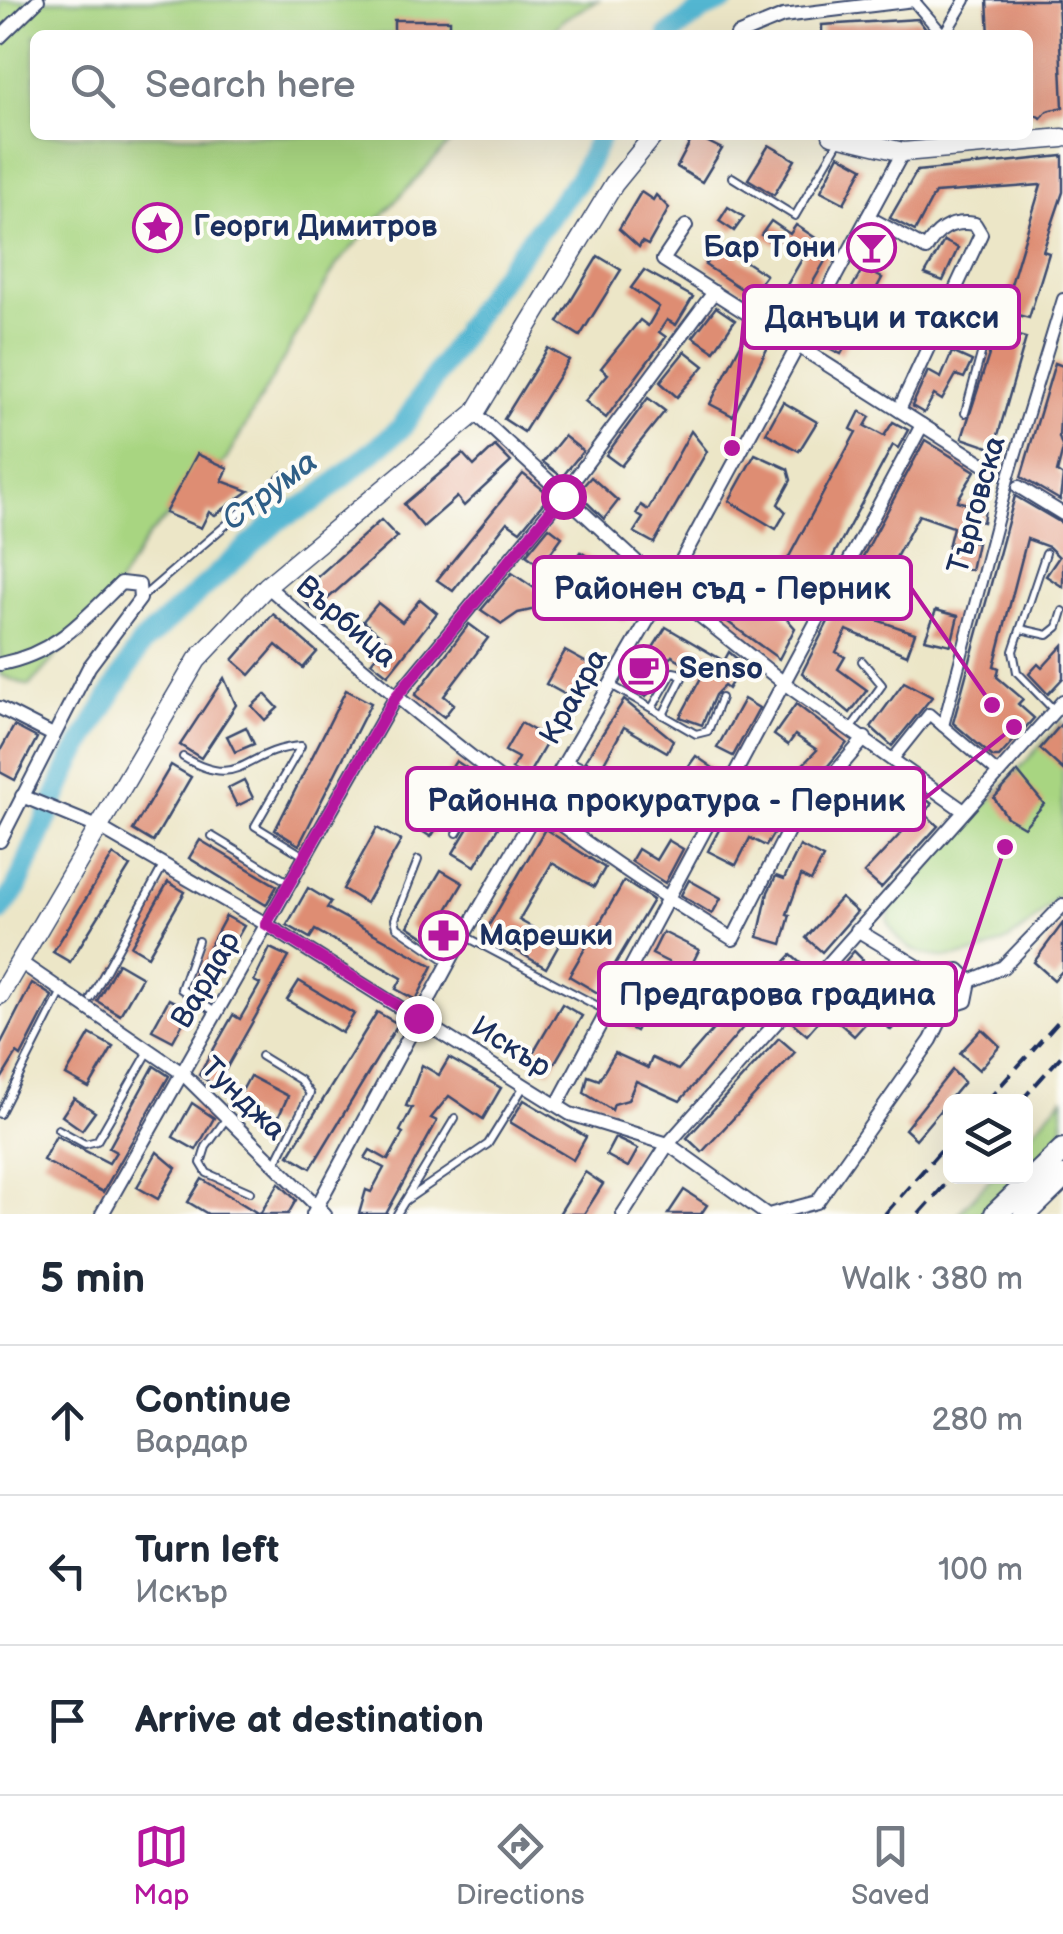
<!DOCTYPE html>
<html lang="en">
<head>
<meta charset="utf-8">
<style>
  :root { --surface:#fff; --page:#f6f6f7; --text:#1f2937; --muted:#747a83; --line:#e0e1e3; --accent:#b5179e }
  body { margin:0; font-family:"Balsamiq Sans",sans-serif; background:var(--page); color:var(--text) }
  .controls { position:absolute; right:30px; bottom:30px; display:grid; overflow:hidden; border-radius:15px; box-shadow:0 10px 40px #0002 }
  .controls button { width:90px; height:90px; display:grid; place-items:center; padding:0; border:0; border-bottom:2px solid var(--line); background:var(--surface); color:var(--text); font:50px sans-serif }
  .stop { position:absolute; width:30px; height:30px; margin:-22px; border:8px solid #b5179e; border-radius:50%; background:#fff }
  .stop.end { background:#b5179e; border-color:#fff; box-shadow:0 2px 10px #0008 }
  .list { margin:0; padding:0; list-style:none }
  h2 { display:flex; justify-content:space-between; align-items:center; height:130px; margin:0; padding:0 40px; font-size:42px }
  h2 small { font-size:32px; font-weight:400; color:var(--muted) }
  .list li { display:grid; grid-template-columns:65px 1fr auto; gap:30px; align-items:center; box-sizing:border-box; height:150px; padding:0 40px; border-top:2px solid var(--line) }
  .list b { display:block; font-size:38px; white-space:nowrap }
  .list p { margin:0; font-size:32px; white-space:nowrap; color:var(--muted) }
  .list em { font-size:32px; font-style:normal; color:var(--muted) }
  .icon { flex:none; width:55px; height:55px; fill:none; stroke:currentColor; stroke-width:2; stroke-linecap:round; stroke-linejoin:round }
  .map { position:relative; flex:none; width:1063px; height:1214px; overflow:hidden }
  .search { position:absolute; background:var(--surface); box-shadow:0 10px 40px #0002; left:30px; right:30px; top:30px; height:110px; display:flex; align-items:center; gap:25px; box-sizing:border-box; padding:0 35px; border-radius:15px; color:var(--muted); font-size:38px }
  .sheet { height:580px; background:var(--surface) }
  nav { display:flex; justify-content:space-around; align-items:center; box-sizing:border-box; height:140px; border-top:2px solid var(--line); background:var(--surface); font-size:28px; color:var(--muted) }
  nav a { display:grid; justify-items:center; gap:5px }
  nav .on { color:var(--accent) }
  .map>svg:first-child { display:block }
</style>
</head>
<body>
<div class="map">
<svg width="1063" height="1214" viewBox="0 0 1063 1214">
  <rect width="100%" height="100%" fill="#fdfcf7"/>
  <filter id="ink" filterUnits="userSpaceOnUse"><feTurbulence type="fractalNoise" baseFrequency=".01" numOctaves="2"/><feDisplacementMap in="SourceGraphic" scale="20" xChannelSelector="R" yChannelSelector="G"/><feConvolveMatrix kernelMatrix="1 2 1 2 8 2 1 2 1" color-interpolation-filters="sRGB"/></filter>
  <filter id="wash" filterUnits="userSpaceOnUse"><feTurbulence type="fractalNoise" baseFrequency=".0048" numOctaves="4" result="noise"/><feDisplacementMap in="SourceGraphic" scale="40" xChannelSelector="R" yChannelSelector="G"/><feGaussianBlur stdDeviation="2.25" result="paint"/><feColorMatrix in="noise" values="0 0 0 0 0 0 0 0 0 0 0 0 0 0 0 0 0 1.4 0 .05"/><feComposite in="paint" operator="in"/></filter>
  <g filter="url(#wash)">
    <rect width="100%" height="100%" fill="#ece6c7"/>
    <g fill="#a8d581" stroke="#628270" stroke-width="2.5">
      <polygon points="0,0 598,0 564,19 549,35 35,35 35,135 457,135 337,264 226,460 148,536 115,590 29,686 0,675"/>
      <path d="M1063,721v170c-15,15 -29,32 -46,43 -38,27 -109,39 -129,-13l3,-14z"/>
      <polygon points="1063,1098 1063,1142 985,1214 958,1214 992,1177 1026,1176 1026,1139"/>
    </g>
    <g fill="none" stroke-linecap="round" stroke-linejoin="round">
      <g stroke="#53b6d1" stroke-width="22">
        <polyline points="669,35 702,10 725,0"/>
        <polyline points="0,911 16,889 72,760 141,644 278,520 315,500 402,427 491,290 581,176 601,135"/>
      </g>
    </g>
    <g id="blocks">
      <g fill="#de8d73">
        <polygon points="987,0 1058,0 1063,107 1047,111 1041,118 1028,111 1028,35 989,35"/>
        <polygon points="918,19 930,35 822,35 822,25"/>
        <rect x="394" y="20" width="56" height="15"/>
        <polygon points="694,135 722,149 702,182 677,167"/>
        <polygon points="769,145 795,160 774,195 748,179"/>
        <polygon points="839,155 863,168 844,203 821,191"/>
        <polygon points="1063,156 1063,192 1043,251 1049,253 1029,318 1003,311 1041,185 935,193 915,231 890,218 917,171"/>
        <polygon points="641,192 653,200 656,195 669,208 648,245 642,242 639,247 619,229"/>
        <polygon points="728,207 744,217 734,231 719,221"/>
        <polygon points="771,221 790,234 796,225 832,249 787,327 769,316 805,254 780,238 775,245 761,235"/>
        <polygon points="944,241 958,248 943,281 925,274"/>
        <polygon points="719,244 766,275 751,295 705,265"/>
        <polygon points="598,256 621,270 580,336 558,322"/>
        <polygon points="863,268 882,278 841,354 821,344"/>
        <polygon points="644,270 693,297 676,325 667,320 659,332 666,337 606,418 585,401 608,374 601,368 640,320 648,326 659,307 631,288"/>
        <polygon points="716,307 735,320 714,351 693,337"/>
        <polygon points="997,330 1026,338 994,449 962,438"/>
        <polygon points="746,334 769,345 733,416 710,404"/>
        <polygon points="548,348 569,360 524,432 504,419"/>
        <polygon points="685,351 704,366 677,397 660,382"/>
        <polygon points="952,352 972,361 964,378 956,375 942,400 934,395 924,413 912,406 928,371 941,378"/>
        <polygon points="1055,363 1063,366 1059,437 1063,449 1057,472 1063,476 1060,500 1021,477"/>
        <polygon points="648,398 665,411 621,466 606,455"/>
        <polygon points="783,402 817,422 799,451 766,433"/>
        <polygon points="860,411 870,417 865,426 884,436 893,422 908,430 898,448 893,445 803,612 769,594 856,432 851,429"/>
        <polygon points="691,431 707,451 654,543 634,532 643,518 636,514 641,505 648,510"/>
        <polygon points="564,436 583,451 562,477 543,462"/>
        <polygon points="925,440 975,471 957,501 985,509 983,522 975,520 967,541 977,543 971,570 944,563 953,527 919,515 876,594 850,581"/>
        <polygon points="495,446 511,462 464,506 457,497 423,527 404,504 463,454 474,466"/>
        <polygon points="197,454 228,468 222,481 249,491 215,515 209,512 201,528 165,513"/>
        <polygon points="755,454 788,469 791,480 778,504 786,512 776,529 729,501"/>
        <polygon points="523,474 550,495 520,531 507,522 453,591 437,580"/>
        <polygon points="591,477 618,501 604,519 577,493"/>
        <polygon points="1015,496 1063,524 1063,587 1046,576 1059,557 1049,547 1027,539 994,666 999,668 997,677 1023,699 1018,704 1034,718 999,757 993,757 953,723"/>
        <polygon points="381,520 397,537 314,611 298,594"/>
        <polygon points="549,527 562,537 541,566 526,555"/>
        <polygon points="581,552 600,565 577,595 560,582"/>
        <polygon points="699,567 765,602 767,597 795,628 779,659 685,591"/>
        <polygon points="512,573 546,596 536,609 518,613 502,624 481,610"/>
        <polygon points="621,581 640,593 624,621 603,608"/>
        <polygon points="420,599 437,613 388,675 371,662 387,641 363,621 378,603 402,622"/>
        <polygon points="836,606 915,633 907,655 847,630 836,652 845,657 838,669 867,690 850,713 802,673"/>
        <polygon points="936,610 958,616 951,645 925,639"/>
        <polygon points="273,614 317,652 303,668 276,645 250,675 233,660"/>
        <polygon points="469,624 488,638 444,696 454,704 444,717 415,695"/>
        <polygon points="666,627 724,661 729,652 743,664 728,689 724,686 715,695 702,725 680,717 703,674 672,656 646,697 628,687"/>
        <polygon points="1063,645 1063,678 1048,694 1029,674 1038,664 1042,668"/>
        <polygon points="565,651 596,668 577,701 546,684"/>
        <polygon points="224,678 236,705 201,758 180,745"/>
        <polygon points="904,682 932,697 892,746 871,727"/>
        <polygon points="346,690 371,703 299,845 275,830"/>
        <polygon points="265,694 278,708 265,720 252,706"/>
        <polygon points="744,699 759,708 733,756 717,748"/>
        <polygon points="624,700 673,740 667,752 624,727 601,768 585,761"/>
        <polygon points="796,704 847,743 807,791 802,786 766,846 750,838 736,865 708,851 746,778 775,793 817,750 795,735 788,745 774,735"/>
        <polygon points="1063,722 1063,770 1040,749"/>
        <polygon points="521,723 549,739 527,777 512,769 518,758 505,751"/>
        <polygon points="14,726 37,738 15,780 0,772 0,751"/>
        <polygon points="246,727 254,744 235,752 227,736"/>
        <polygon points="696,756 723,775 687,827 659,807"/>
        <polygon points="456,761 473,772 431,837 414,826"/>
        <polygon points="171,765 191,777 153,842 133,830"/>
        <polygon points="1018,772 1044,804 1024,827 1007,817 994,798"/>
        <polygon points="900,779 932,804 924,813 938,826 881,888 864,873 904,830 876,808"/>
        <polygon points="244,780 253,798 237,806 228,788"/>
        <polygon points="489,793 511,806 475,866 453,853"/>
        <polygon points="377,828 401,841 366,903 343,889"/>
        <polygon points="545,829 605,868 594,887 552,863 519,920 560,943 546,968 485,932"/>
        <polygon points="200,840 277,886 266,905 189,858"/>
        <polygon points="668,840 683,849 665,883 631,861 638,849 656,860"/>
        <polygon points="800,846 823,858 811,881 801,876 787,914 790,915 782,944 758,937 768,892 776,876 784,879"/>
        <polygon points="113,855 130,866 70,962 53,952"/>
        <polygon points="441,870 463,883 429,940 408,926"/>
        <polygon points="689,880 721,898 712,914 681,895"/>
        <polygon points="624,881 653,900 598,993 569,976"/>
        <polygon points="168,882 185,892 148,956 131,946"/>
        <polygon points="308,888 331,902 327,908 433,966 416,1000 396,989 402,978 315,930 310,938 287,925"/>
        <polygon points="841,898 857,912 822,952 806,938"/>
        <polygon points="226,916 244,926 207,990 191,981"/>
        <polygon points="1063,923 1063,970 1054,980 1034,962"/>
        <polygon points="663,932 699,950 688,972 652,954"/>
        <polygon points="270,948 289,957 216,1087 199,1075 233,1015 240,1019 260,984 254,981"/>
        <polygon points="854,951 863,960 858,965 908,1012 891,1030 874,1014 854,1036 827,1012 807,1035 793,1023"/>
        <polygon points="791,955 806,968 771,1009 754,995"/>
        <polygon points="118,963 142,977 120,1015 97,1001"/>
        <polygon points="640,974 676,992 666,1013 650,1005 636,1031 614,1020"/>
        <polygon points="299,981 354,1014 342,1033 287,1000"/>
        <polygon points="32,983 52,996 21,1056 17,1053 0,1081 0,1045"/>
        <polygon points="169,999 190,1010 173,1041 152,1030"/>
        <polygon points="562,1004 582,1016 550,1071 529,1060"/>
        <polygon points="730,1010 746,1024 680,1101 636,1081 628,1100 614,1104 612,1110 584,1093 588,1076 599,1080 615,1053 648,1068 652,1058 678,1070"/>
        <polygon points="377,1012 398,1024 311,1168 289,1155"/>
        <polygon points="982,1029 1000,1046 979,1070 960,1053"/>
        <polygon points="90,1034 113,1047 89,1088 66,1075"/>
        <polygon points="779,1038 795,1052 702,1152 687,1138"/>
        <polygon points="449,1058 501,1088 483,1119 449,1096 431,1118 437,1121 386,1214 359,1214 366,1190 371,1192 384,1168 365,1158 370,1150 388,1160 403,1133 400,1131 412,1108 406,1106 422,1065 439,1075"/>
        <polygon points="154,1066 169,1076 103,1192 43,1160 56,1136 109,1163 116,1152 109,1148"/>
        <polygon points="952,1070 964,1082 916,1139 905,1129"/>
        <polygon points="250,1076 288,1096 274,1127 240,1109 236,1102"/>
        <polygon points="74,1098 95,1112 82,1130 62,1116"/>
        <polygon points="524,1100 586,1137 573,1160 510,1122"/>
        <polygon points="192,1103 214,1118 196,1150 173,1137"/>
        <polygon points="615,1138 638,1149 628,1167 606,1155"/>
        <polygon points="157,1152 176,1168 158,1199 137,1187"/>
        <polygon points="585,1172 603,1184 584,1214 559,1214"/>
        <polygon points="202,1179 259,1214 208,1214 188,1202"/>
        <polygon points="279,1183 296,1200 288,1214 260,1214"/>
        <polygon points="684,1190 707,1205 701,1214 668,1214"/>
      </g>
    </g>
  </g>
  <g filter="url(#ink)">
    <use href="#blocks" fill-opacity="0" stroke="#3a4a6e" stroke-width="2.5"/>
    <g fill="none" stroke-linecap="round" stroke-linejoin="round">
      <defs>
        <g id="service">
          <polyline points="732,177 795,216 840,139"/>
          <polyline points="942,324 978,336 984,343 965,413"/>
          <polyline points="1046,553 1013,651 1017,672 1053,709"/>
          <polyline points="602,597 629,557"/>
          <polyline points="141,598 284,475"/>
          <polyline points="1021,629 1048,635 1058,627 1063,611"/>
          <polyline points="611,685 696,734 708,731 721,698"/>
          <polyline points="652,708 673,672 678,673 682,678 663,715"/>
          <polyline points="851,728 882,685 862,661"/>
          <path d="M183,757c59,35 60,-7 118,-11l-46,80 49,30"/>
          <polyline points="567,760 641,793"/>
          <polyline points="457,833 492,774"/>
          <polyline points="212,836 288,882"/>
          <polyline points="418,860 395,919 397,927 448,962"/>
          <polyline points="465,936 607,1011"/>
          <polyline points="198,941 181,989 215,1012"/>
          <polyline points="91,998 163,866"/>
          <polyline points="261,1056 300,1080 310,1094 275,1164"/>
          <polyline points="0,1114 62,991"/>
          <polyline points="226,1119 206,1147 201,1163 207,1173 250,1192"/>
          <polyline points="58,1129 85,1144 97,1141 149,1051"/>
          <polyline points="405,1201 488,1144 524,1086"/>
          <polyline points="397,1214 455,1118"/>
        </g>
        <g id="pedestrian">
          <polyline points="913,0 943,35"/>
          <polyline points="944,35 965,0"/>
          <polyline points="943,726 1008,479 1063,299"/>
          <polyline points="893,759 929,714 998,773"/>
        </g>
        <g id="minor">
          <polyline points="737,35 783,16 914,0"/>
          <polyline points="0,37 38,0"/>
          <path d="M868,217l58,32c11,-20 26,-29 49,-25l6,10 -82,176"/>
          <polyline points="686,226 663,260 996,472"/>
          <polyline points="475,413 666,589 784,683 964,811"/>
          <polyline points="1019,487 1063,514"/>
          <path d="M267,586c147,129 299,252 466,353l59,-116 73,-85"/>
          <path d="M0,664c55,-10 83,-44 121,-81l18,2 1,14 -51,68 -89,174"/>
          <polyline points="0,708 53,735"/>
          <polyline points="22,796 100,828 266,924 570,1114 668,1144 766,1214"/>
          <polyline points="857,930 935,977"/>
          <polyline points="20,962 182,1073 325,1214"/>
          <polyline points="970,981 1003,967 1063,905"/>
          <polyline points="947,1007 932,991 938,973 959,970 970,981"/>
          <polyline points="947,1007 966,1001 970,981"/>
          <polyline points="557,1105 922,425"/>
          <polyline points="102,1214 395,698 563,495 714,292"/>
          <polyline points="313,1214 464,935 666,589 903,152"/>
          <polyline points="623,1214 668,1144 1063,701"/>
          <polyline points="772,1214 817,1202 931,1040 947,1007"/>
        </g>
        <g id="secondary">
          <polyline points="832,135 903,152 1063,138"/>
          <polyline points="0,995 197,660 267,586 475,413 614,184 654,135"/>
        </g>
        <g id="trunk">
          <polyline points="996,1214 1063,1150"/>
          <polyline points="1025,1214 1063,1177"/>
        </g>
      </defs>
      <use href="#service" stroke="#3a4a6e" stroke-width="10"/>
      <use href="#pedestrian" stroke="#3a4a6e" stroke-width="14"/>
      <use href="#minor" stroke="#3a4a6e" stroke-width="16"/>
      <use href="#secondary" stroke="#3a4a6e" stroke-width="21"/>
      <use href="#trunk" stroke="#3a4a6e" stroke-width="26"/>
      <use href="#service" stroke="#fff" stroke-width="6"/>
      <use href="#pedestrian" stroke="#fff" stroke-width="10"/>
      <use href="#minor" stroke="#fff" stroke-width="12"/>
      <use href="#secondary" stroke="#fff" stroke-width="18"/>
      <use href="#trunk" stroke="#fff" stroke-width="22"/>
      <g stroke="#1b2f5e" stroke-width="4" stroke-dasharray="15 8" stroke-linecap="butt">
        <polyline points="986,1102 1063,1016"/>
        <polyline points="1020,1102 1063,1054"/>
        <polyline points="885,1214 950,1140"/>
        <polyline points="919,1214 953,1176"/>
      </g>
    </g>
  </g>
  <g fill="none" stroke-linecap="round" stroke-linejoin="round" filter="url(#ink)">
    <polyline stroke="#b5179e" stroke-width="12" points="418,1018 266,924 395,698 563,496"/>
  </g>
  <defs>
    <symbol id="sight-ring" viewBox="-11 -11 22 22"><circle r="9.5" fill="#fdfcf7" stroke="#b5179e" stroke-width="1.5"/><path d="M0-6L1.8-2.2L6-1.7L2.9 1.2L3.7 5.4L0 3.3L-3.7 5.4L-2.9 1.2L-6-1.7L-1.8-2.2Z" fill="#b5179e"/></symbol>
    <symbol id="bar-ring" viewBox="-11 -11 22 22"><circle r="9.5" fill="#fdfcf7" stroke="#b5179e" stroke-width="1.5"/><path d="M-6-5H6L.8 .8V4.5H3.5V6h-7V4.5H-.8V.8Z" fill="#b5179e"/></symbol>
    <symbol id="cafe-ring" viewBox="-11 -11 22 22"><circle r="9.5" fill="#fdfcf7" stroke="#b5179e" stroke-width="1.5"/><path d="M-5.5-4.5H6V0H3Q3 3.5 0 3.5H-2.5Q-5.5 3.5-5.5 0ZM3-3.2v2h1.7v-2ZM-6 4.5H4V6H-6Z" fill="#b5179e"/></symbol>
    <symbol id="pharmacy-ring" viewBox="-11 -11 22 22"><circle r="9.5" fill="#fdfcf7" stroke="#b5179e" stroke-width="1.5"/><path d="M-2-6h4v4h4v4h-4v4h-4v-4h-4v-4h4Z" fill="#b5179e"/></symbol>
  </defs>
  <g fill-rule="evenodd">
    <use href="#sight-ring" x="130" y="200" width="55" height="55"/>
    <use href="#bar-ring" x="844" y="220" width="55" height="55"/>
    <use href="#cafe-ring" x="616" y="642" width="55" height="55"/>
    <use href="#pharmacy-ring" x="416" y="908" width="55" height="55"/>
  </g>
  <g text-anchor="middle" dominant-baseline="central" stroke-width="8" stroke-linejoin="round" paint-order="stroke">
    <g font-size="30" font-weight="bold" fill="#1b2f5e" stroke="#fdfcf7" text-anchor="start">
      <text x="193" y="227">Георги Димитров</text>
      <text x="836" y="248" text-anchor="end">Бар Тони</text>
      <text x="679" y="669">Senso</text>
      <text x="479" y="936">Марешки</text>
    </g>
    <g font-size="30" fill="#1b2f5e" stroke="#fdfcf7">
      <text transform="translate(977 505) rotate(-74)">Търговска</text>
      <text transform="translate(346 622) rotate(41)">Върбица</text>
      <text transform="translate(574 697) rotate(-60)">Кракра</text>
      <text transform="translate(206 980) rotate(-60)">Вардар</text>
      <text transform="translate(511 1047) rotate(32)">Искър</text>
      <text transform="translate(243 1099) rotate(44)">Тунджа</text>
    </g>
    <g font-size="32" font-style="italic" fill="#2f5e86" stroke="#fdfcf7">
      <text transform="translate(270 491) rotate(-37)">Струма</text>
    </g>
  </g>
  <path fill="none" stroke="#b5179e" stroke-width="4" d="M732 448L744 317M992 705L911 588M1014 727L924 799M1005 847L956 994"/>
  <g fill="#b5179e" stroke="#fdfcf7" stroke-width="4">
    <circle cx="732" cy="448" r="10"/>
    <circle cx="992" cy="705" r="10"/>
    <circle cx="1014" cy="727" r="10"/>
    <circle cx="1005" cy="847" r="10"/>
  </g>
  <g fill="#fdfcf7" stroke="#b5179e" stroke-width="4">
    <rect x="744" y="286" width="275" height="62" rx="10"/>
    <rect x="534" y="557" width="377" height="62" rx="10"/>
    <rect x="407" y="768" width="517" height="62" rx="10"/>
    <rect x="599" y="963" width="357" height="62" rx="10"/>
  </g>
  <g font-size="32" text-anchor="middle" font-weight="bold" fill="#1b2f5e">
    <text x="882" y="328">Данъци и такси</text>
    <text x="722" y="599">Районен съд - Перник</text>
    <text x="666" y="811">Районна прокуратура - Перник</text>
    <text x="777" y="1005">Предгарова градина</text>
  </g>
</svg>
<div class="controls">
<button><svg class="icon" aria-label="layers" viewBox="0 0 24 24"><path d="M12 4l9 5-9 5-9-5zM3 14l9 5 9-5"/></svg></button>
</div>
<div class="stop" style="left:563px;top:496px"></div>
<div class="stop end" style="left:418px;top:1018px"></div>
<div class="search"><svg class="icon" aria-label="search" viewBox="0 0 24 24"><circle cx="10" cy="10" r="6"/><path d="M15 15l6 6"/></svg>Search here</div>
</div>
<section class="sheet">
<h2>5 min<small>Walk · 380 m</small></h2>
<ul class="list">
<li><svg class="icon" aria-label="ahead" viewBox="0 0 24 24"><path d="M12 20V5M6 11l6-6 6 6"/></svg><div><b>Continue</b><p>Вардар</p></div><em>280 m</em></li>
<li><svg class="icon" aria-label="left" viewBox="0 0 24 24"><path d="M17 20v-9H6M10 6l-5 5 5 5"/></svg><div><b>Turn left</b><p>Искър</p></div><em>100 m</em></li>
<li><svg class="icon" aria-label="arrive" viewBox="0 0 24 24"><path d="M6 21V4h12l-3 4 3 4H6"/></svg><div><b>Arrive at destination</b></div></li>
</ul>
</section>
<nav>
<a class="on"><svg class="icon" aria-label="map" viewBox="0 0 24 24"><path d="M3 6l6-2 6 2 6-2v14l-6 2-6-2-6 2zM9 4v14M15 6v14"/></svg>Map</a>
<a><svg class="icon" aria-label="directions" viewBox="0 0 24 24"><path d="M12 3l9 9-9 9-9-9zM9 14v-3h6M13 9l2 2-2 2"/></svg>Directions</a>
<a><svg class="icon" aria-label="saved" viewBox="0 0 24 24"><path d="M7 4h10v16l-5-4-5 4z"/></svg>Saved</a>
</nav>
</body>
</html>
